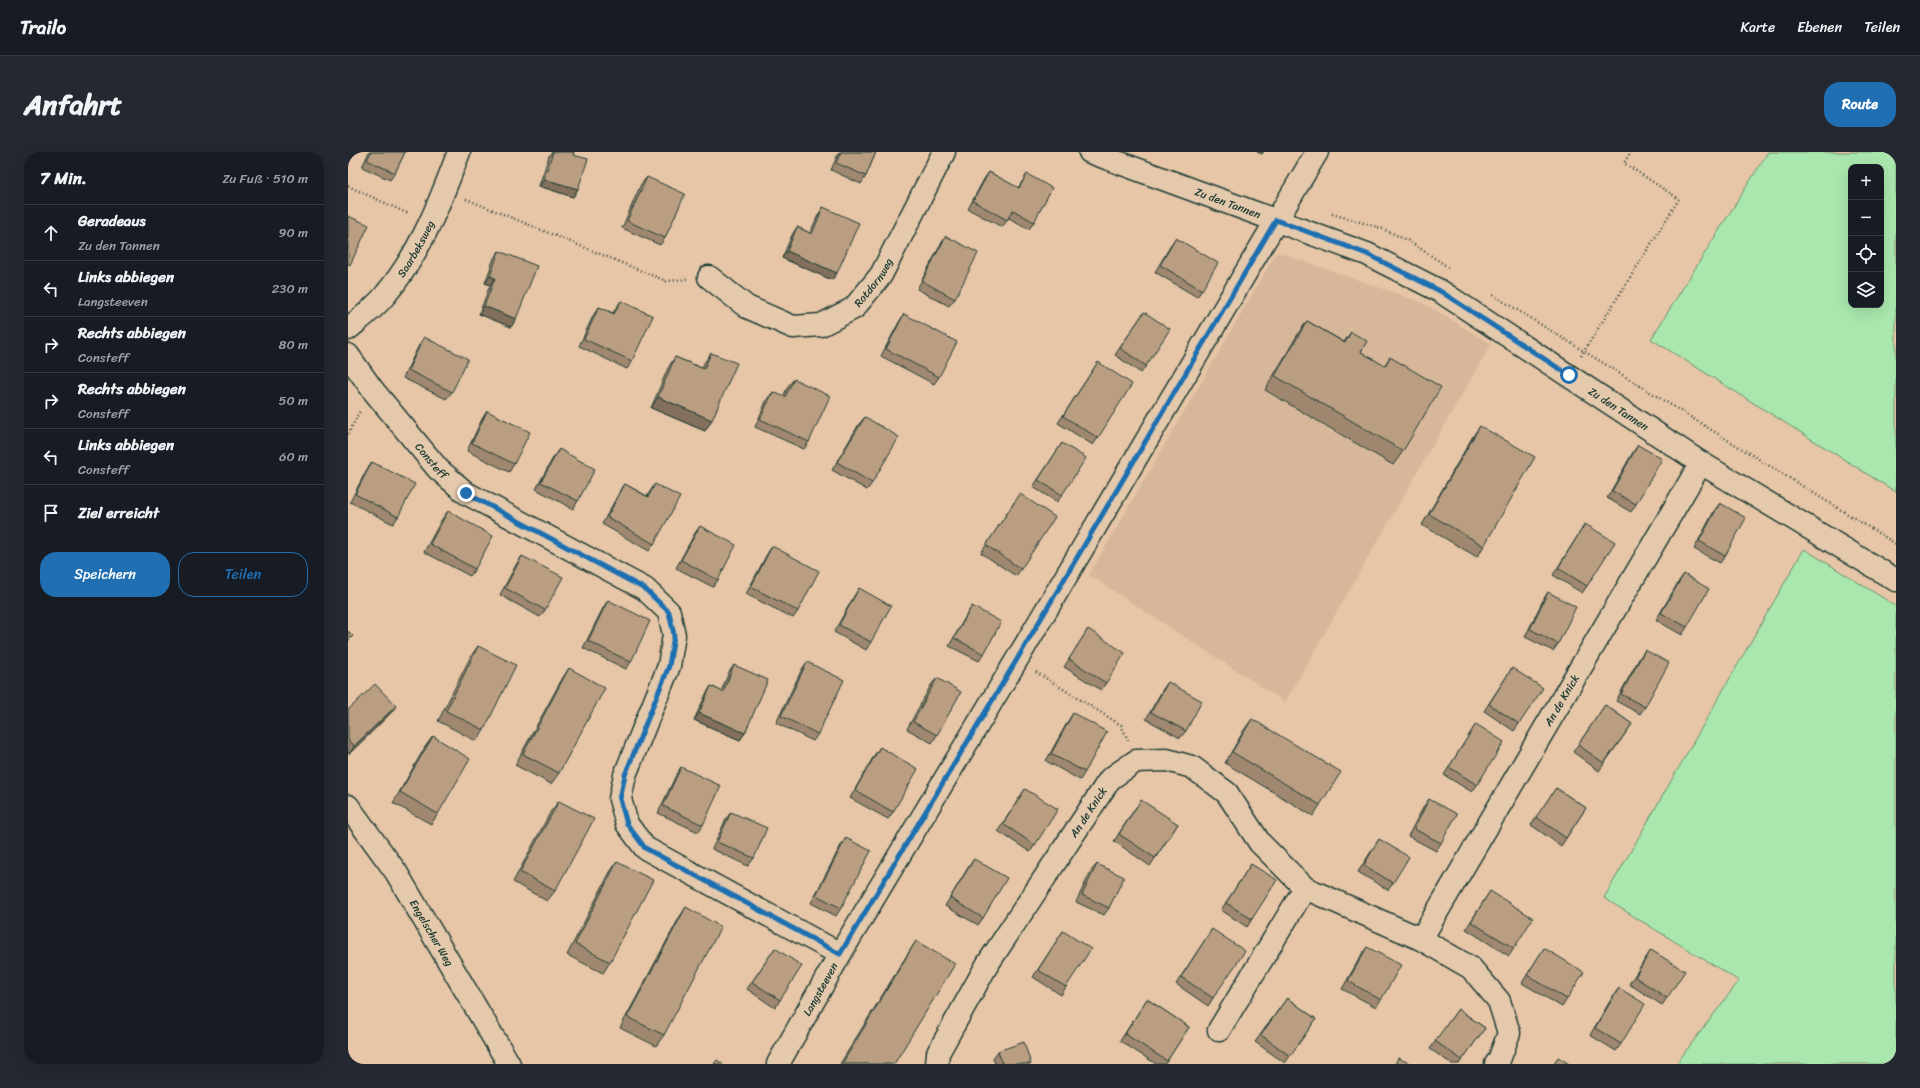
<!DOCTYPE html>
<html lang="de">
<head>
<meta charset="utf-8">
<style>
  :root { --surface:#171b24; --page:#242831; --text:#f1f3f6; --muted:#9ea1a6; --line:#363941; --accent:#1f6fb2 }
  body { margin:0; font-family:Sriracha,sans-serif; background:var(--page); color:var(--text) }
  .controls { position:absolute; right:12px; top:12px; display:grid; overflow:hidden; border-radius:8px; box-shadow:0 4px 16px #0002 }
  .controls button { width:36px; height:36px; display:grid; place-items:center; padding:0; border:0; border-bottom:1px solid var(--line); background:var(--surface); color:var(--text); font:20px sans-serif }
  .stop { position:absolute; width:12px; height:12px; margin:-9px; border:3px solid #1f6fb2; border-radius:50%; background:#fff }
  .stop.end { background:#1f6fb2; border-color:#fff; box-shadow:0 1px 4px #0008 }
  .list { margin:0; padding:0; list-style:none }
  h2 { display:flex; justify-content:space-between; align-items:center; height:52px; margin:0; padding:0 16px; font-size:17px }
  h2 small { font-size:13px; font-weight:400; color:var(--muted) }
  .list li { display:grid; grid-template-columns:26px 1fr auto; gap:12px; align-items:center; box-sizing:border-box; height:56px; padding:0 16px; border-top:1px solid var(--line) }
  .list b { display:block; font-size:15px; white-space:nowrap }
  .list p { margin:0; font-size:13px; white-space:nowrap; color:var(--muted) }
  .list em { font-size:13px; font-style:normal; color:var(--muted) }
  .actions { display:flex; gap:8px; padding:12px 16px }
  .actions a { flex:1; padding:9px 0; border:1px solid var(--accent); border-radius:16px; text-align:center; font-size:14px; color:var(--accent) }
  .actions .main { background:var(--accent); color:#fff }
  .icon { flex:none; width:22px; height:22px; fill:none; stroke:currentColor; stroke-width:2; stroke-linecap:round; stroke-linejoin:round }
  .map { position:relative; flex:none; width:1548px; height:912px; overflow:hidden; border-radius:16px }
  header { display:flex; align-items:center; gap:24px; box-sizing:border-box; height:56px; padding:0 20px; background:var(--surface); border-bottom:1px solid var(--line) }
  header strong { font-size:19px }
  nav { display:flex; gap:22px; margin-inline-start:auto; font-size:14px }
  .intro { display:flex; align-items:center; justify-content:space-between; box-sizing:border-box; height:96px; padding:0 24px }
  h1 { margin:0; font-size:28px }
  .button { padding:10px 18px; border-radius:16px; background:var(--accent); color:#fff; font-size:14px; font-weight:700 }
  main { display:flex; gap:24px; padding:0 24px }
  aside { flex:1; background:var(--surface); border-radius:16px; box-shadow:0 4px 16px #0002 }
  .map>svg:first-child { display:block }
</style>
</head>
<body>
<header>
<strong>Trailo</strong>
<nav><a>Karte</a><a>Ebenen</a><a>Teilen</a></nav>
</header>
<div class="intro"><h1>Anfahrt</h1><a class="button">Route</a></div>
<main>
<aside>
<h2>7 Min.<small>Zu Fuß · 510 m</small></h2>
<ul class="list">
<li><svg class="icon" aria-label="ahead" viewBox="0 0 24 24"><path d="M12 20V5M6 11l6-6 6 6"/></svg><div><b>Geradeaus</b><p>Zu den Tannen</p></div><em>90 m</em></li>
<li><svg class="icon" aria-label="left" viewBox="0 0 24 24"><path d="M17 20v-9H6M10 6l-5 5 5 5"/></svg><div><b>Links abbiegen</b><p>Langsteeven</p></div><em>230 m</em></li>
<li><svg class="icon" aria-label="right" viewBox="0 0 24 24"><path d="M7 20v-9h11M14 6l5 5-5 5"/></svg><div><b>Rechts abbiegen</b><p>Consteff</p></div><em>80 m</em></li>
<li><svg class="icon" aria-label="right" viewBox="0 0 24 24"><path d="M7 20v-9h11M14 6l5 5-5 5"/></svg><div><b>Rechts abbiegen</b><p>Consteff</p></div><em>50 m</em></li>
<li><svg class="icon" aria-label="left" viewBox="0 0 24 24"><path d="M17 20v-9H6M10 6l-5 5 5 5"/></svg><div><b>Links abbiegen</b><p>Consteff</p></div><em>60 m</em></li>
<li><svg class="icon" aria-label="arrive" viewBox="0 0 24 24"><path d="M6 21V4h12l-3 4 3 4H6"/></svg><div><b>Ziel erreicht</b></div></li>
</ul>
<div class="actions"><a class="main">Speichern</a><a>Teilen</a></div>
</aside>
<div class="map">
<svg width="1548" height="912" viewBox="0 0 1548 912">
  <rect width="100%" height="100%" fill="#e7c5a7"/>
  <filter id="ink" filterUnits="userSpaceOnUse"><feTurbulence type="fractalNoise" baseFrequency=".025" numOctaves="2"/><feDisplacementMap in="SourceGraphic" scale="8" xChannelSelector="R" yChannelSelector="G"/><feConvolveMatrix kernelMatrix="1 2 1 2 8 2 1 2 1" color-interpolation-filters="sRGB"/></filter>
  <g filter="url(#ink)">
    <polygon fill="#d6b79a" points="929,100 1073,150 1143,192 937,550 741,423"/>
    <g fill="#aae7ae" stroke="#649271" fill-rule="evenodd">
      <path d="M1420,0h128v340l-245,-153zM1503,15h30v138h-30z"/>
      <polygon points="1456,397 1548,454 1548,912 1328,912 1391,829 1256,746"/>
    </g>
    <g fill="none" stroke-linecap="round" stroke-linejoin="round">
      <defs>
        <g id="minor">
          <path id="s1" d="M742,0l277,102 73,37 261,172 195,117"/>
          <path id="s2" d="M361,125l38,30 46,20 28,-2 33,-17 27,-33 63,-123"/>
          <path id="s3" d="M0,177c13,-11 28,-22 38,-35 35,-42 54,-92 73,-142"/>
          <path id="s4" d="M0,203l24,34 66,80 28,24 179,96 24,23 5,23 -5,31 -44,109 -5,24 7,25 18,24 195,106"/>
          <path id="s5" d="M0,654l48,66 113,192"/>
          <path id="s6" d="M1073,787l280,-476"/>
          <polyline points="871,878 957,736"/>
          <path id="s7" d="M430,912l62,-110 176,-293 301,-509"/>
          <path id="s8" d="M589,912l1,-11 49,-88 123,-186 26,-18 31,-1 25,7 35,26 33,50 45,45 116,51 50,29 28,33 10,32 -10,27 -3,4"/>
        </g>
      </defs>
      <use href="#minor" stroke="#1f3d34" stroke-width="25"/>
      <g stroke="#1f3d34" stroke-width="2.5" stroke-dasharray="1 3" stroke-linecap="butt">
        <polyline points="0,34 61,62"/>
        <polyline points="118,47 318,129 339,127"/>
        <polyline points="984,62 1033,76 1061,89 1100,115"/>
        <polyline points="1145,143 1548,392"/>
        <polyline points="1233,204 1331,47 1276,11 1283,0"/>
        <polyline points="0,282 12,259"/>
        <polyline points="688,520 773,573 780,588"/>
      </g>
      <use href="#minor" stroke="#e5c9ac" stroke-width="22"/>
    </g>
    <g fill="#a08870" stroke="#1f3d34">
      <polygon points="21,0 57,0 47,21 42,28 14,15"/>
      <polygon points="204,0 226,0 225,3 230,37 225,45 191,34 201,4"/>
      <polygon points="491,0 528,0 518,24 513,32 483,18"/>
      <polygon points="909,0 916,0 914,2"/>
      <polygon points="641,20 670,36 679,22 686,70 681,77 661,66 654,75 620,57 636,27"/>
      <polygon points="299,25 317,86 312,93 274,76 293,32"/>
      <polygon points="475,55 489,121 484,128 434,106 444,83 449,75 462,81 470,63"/>
      <polygon points="598,84 607,147 601,154 569,137 593,92"/>
      <polygon points="828,86 854,138 849,145 807,120 823,93"/>
      <polygon points="151,99 168,167 163,175 131,162 142,133 137,131 146,106"/>
      <polygon points="273,149 284,209 279,217 231,194 246,162 251,155 265,161 268,156"/>
      <polygon points="796,160 798,214 793,221 767,203"/>
      <polygon points="556,162 591,225 586,232 533,204 551,170"/>
      <polygon points="959,169 996,190 1003,180 1013,200 1036,214 1042,205 1055,299 1045,313 917,238 950,182"/>
      <polygon points="76,185 104,240 98,247 55,226 71,193"/>
      <polygon points="363,201 357,279 303,256 320,216 327,205 354,216 356,211"/>
      <polygon points="750,210 750,286 745,293 710,271"/>
      <polygon points="446,227 461,290 456,297 407,275 419,247 425,240 435,245 440,234"/>
      <polygon points="139,259 166,312 161,320 119,299 134,267"/>
      <polygon points="517,265 524,331 519,338 484,318 511,272"/>
      <polygon points="1132,274 1136,394 1129,405 1074,373 1125,284"/>
      <polygon points="714,291 714,343 709,350 685,335"/>
      <polygon points="1290,293 1288,352 1283,360 1259,346 1285,300"/>
      <polygon points="211,297 230,349 225,357 188,337 206,304"/>
      <polygon points="24,310 50,365 45,372 2,350 19,317"/>
      <polygon points="277,332 299,344 307,332 306,392 301,399 254,372 272,339"/>
      <polygon points="667,349 673,417 668,424 633,401"/>
      <polygon points="1372,351 1377,404 1372,411 1346,397 1366,359"/>
      <polygon points="100,359 127,417 122,424 76,400 94,367"/>
      <polygon points="1237,372 1239,434 1234,441 1205,423"/>
      <polygon points="352,374 370,428 365,435 328,416 347,381"/>
      <polygon points="424,394 450,459 445,466 398,442 419,402"/>
      <polygon points="174,404 197,458 192,465 152,443 169,411"/>
      <polygon points="1336,422 1339,475 1334,483 1308,468 1331,429"/>
      <polygon points="511,436 523,490 518,498 486,480 506,444"/>
      <polygon points="1200,440 1210,492 1205,499 1177,485 1195,448"/>
      <polygon points="260,448 283,510 278,517 235,496 255,456"/>
      <polygon points="624,454 636,502 631,509 601,494 619,462"/>
      <polygon points="740,477 758,531 753,538 716,515"/>
      <polygon points="130,494 136,578 128,589 90,569 123,504"/>
      <polygon points="1297,498 1297,555 1292,562 1268,549 1292,505"/>
      <polygon points="459,510 470,582 465,589 428,571 454,517"/>
      <polygon points="386,513 397,581 392,588 346,568 358,542 363,534 373,539 381,520"/>
      <polygon points="221,516 211,621 203,632 167,613 214,527"/>
      <polygon points="1164,516 1171,572 1166,579 1136,559"/>
      <polygon points="589,526 589,583 584,591 559,577 583,533"/>
      <polygon points="820,530 838,579 832,586 798,567 815,537"/>
      <polygon points="1257,553 1284,572 1251,619 1225,600"/>
      <polygon points="0,558 43,561 1,602 0,601"/>
      <polygon points="725,561 737,620 732,628 698,609 720,569"/>
      <polygon points="904,567 972,653 965,664 877,611 896,578"/>
      <polygon points="1128,572 1129,633 1124,640 1096,623"/>
      <polygon points="85,584 90,662 83,672 45,651 77,595"/>
      <polygon points="532,595 545,660 540,667 502,646 527,602"/>
      <polygon points="333,615 355,673 350,680 310,661 328,623"/>
      <polygon points="1208,636 1238,656 1213,694 1183,673"/>
      <polygon points="677,637 687,693 682,700 650,679"/>
      <polygon points="1081,647 1093,691 1088,699 1060,684 1076,654"/>
      <polygon points="211,649 207,739 199,749 165,730 203,659"/>
      <polygon points="788,655 830,672 802,714 766,689"/>
      <polygon points="383,660 406,706 400,714 364,697 378,667"/>
      <polygon points="498,686 493,756 488,764 463,751 493,693"/>
      <polygon points="1031,687 1045,731 1040,738 1010,720"/>
      <polygon points="626,707 635,766 630,773 597,754 621,714"/>
      <polygon points="269,710 262,810 255,821 219,803 262,720"/>
      <polygon points="749,712 761,756 756,763 728,750 743,719"/>
      <polygon points="903,712 904,767 899,775 873,758"/>
      <polygon points="1142,739 1166,796 1161,804 1118,777"/>
      <polygon points="338,755 316,883 308,894 272,876 331,766"/>
      <polygon points="864,777 865,846 860,854 828,832"/>
      <polygon points="715,779 718,835 713,843 685,825"/>
      <polygon points="568,789 546,912 492,912 559,803"/>
      <polygon points="1019,795 1033,848 1028,855 994,837 1014,802"/>
      <polygon points="427,796 432,848 427,856 399,837"/>
      <polygon points="1196,796 1219,847 1214,855 1174,831"/>
      <polygon points="1303,798 1319,846 1314,853 1281,832"/>
      <polygon points="1271,836 1273,892 1268,899 1242,883 1265,844"/>
      <polygon points="939,846 968,867 937,911 907,890"/>
      <polygon points="799,847 841,875 817,912 808,912 772,889"/>
      <polygon points="1110,857 1137,876 1111,912 1104,912 1082,897"/>
      <polygon points="650,899 683,912 647,912 645,906"/>
    </g>
    <g fill="#826f5b" stroke="#1f3d34">
      <polygon points="196,27 230,37 225,45 191,34"/>
      <polygon points="439,99 489,121 484,128 434,106"/>
      <polygon points="142,124 147,126 142,133 137,131"/>
      <polygon points="136,154 168,167 163,175 131,162"/>
      <polygon points="310,245 364,268 357,279 303,256"/>
      <polygon points="48,554 43,561 1,602 6,594"/>
      <polygon points="351,561 397,581 392,588 346,568"/>
    </g>
    <g fill="#ba9e82" stroke="#1f3d34">
      <polygon points="23,0 57,0 47,21 19,8"/>
      <polygon points="205,0 226,0 225,3 240,7 230,37 196,27"/>
      <polygon points="493,0 528,0 518,24 488,11"/>
      <polygon points="641,20 671,36 679,22 704,36 686,70 665,58 659,68 625,49"/>
      <polygon points="299,25 337,42 317,86 279,69"/>
      <polygon points="475,55 511,71 489,121 439,99 449,75 464,82"/>
      <polygon points="0,64 21,73 2,113 0,112"/>
      <polygon points="598,84 630,101 607,147 574,129"/>
      <polygon points="828,86 870,111 854,138 812,113"/>
      <polygon points="151,99 189,114 168,167 136,154 147,126 142,124"/>
      <polygon points="273,149 305,164 284,209 236,187 251,155 266,162"/>
      <polygon points="796,160 822,177 798,214 772,196"/>
      <polygon points="556,162 609,190 591,225 538,197"/>
      <polygon points="959,169 997,191 1003,180 1019,189 1013,200 1037,214 1042,205 1093,235 1055,299 927,224"/>
      <polygon points="76,185 120,207 104,240 60,218"/>
      <polygon points="363,201 389,211 364,268 310,245 327,205 356,217"/>
      <polygon points="750,210 784,232 750,286 715,264"/>
      <polygon points="446,227 482,244 461,290 412,267 425,240 437,245"/>
      <polygon points="139,259 182,280 166,312 124,291"/>
      <polygon points="517,265 551,285 524,331 489,310"/>
      <polygon points="1132,274 1187,305 1136,394 1081,362"/>
      <polygon points="714,291 738,306 714,343 690,328"/>
      <polygon points="1290,293 1314,307 1288,352 1264,339"/>
      <polygon points="211,297 247,317 230,349 193,330"/>
      <polygon points="24,310 67,332 50,365 7,342"/>
      <polygon points="277,332 300,345 307,332 332,345 306,392 259,365"/>
      <polygon points="672,342 707,365 673,417 638,393"/>
      <polygon points="1372,351 1398,366 1377,404 1351,389"/>
      <polygon points="100,359 145,384 127,417 82,392"/>
      <polygon points="1237,372 1267,390 1239,434 1210,416"/>
      <polygon points="352,374 388,393 370,428 333,408"/>
      <polygon points="424,394 471,419 450,459 403,435"/>
      <polygon points="174,404 215,425 197,458 157,436"/>
      <polygon points="1336,422 1361,437 1339,475 1313,461"/>
      <polygon points="511,436 543,454 523,490 491,473"/>
      <polygon points="1200,440 1228,455 1210,492 1182,477"/>
      <polygon points="260,448 302,469 283,510 240,489"/>
      <polygon points="624,454 653,470 636,502 606,486"/>
      <polygon points="740,477 777,501 758,531 721,507"/>
      <polygon points="0,479 5,484 0,489"/>
      <polygon points="130,494 168,513 136,578 98,559"/>
      <polygon points="1297,498 1321,511 1297,555 1273,542"/>
      <polygon points="459,510 496,528 470,582 433,564"/>
      <polygon points="386,513 420,528 397,581 351,561 363,534 375,540"/>
      <polygon points="221,516 257,536 211,621 175,602"/>
      <polygon points="1164,516 1195,536 1171,572 1141,552"/>
      <polygon points="589,526 613,540 589,583 565,570"/>
      <polygon points="820,530 854,549 838,579 803,560"/>
      <polygon points="27,532 48,554 6,594 0,588 0,558"/>
      <polygon points="1257,553 1284,572 1256,611 1230,593"/>
      <polygon points="725,561 759,580 737,620 703,602"/>
      <polygon points="904,567 993,620 972,653 884,600"/>
      <polygon points="1128,572 1156,590 1129,633 1101,615"/>
      <polygon points="85,584 122,607 90,662 52,640"/>
      <polygon points="532,595 570,617 545,660 507,638"/>
      <polygon points="333,615 373,634 355,673 315,654"/>
      <polygon points="1208,636 1238,656 1218,686 1188,665"/>
      <polygon points="677,637 710,657 687,693 655,672"/>
      <polygon points="1081,647 1109,662 1093,691 1066,677"/>
      <polygon points="793,648 830,672 807,706 771,682"/>
      <polygon points="211,649 246,667 207,739 172,720"/>
      <polygon points="383,660 419,676 406,706 369,690"/>
      <polygon points="498,686 523,699 493,756 468,743"/>
      <polygon points="1031,687 1061,705 1045,731 1016,713"/>
      <polygon points="626,707 659,726 635,766 602,746"/>
      <polygon points="269,710 305,728 262,810 227,792"/>
      <polygon points="749,712 776,725 761,756 734,743"/>
      <polygon points="903,712 929,728 904,767 878,751"/>
      <polygon points="1142,739 1185,766 1166,796 1123,770"/>
      <polygon points="338,755 373,775 316,883 279,865"/>
      <polygon points="864,777 897,799 865,846 833,825"/>
      <polygon points="715,779 743,797 718,835 690,818"/>
      <polygon points="568,789 607,812 546,912 494,912"/>
      <polygon points="1019,795 1053,813 1033,848 1000,829"/>
      <polygon points="427,796 454,814 432,848 404,830"/>
      <polygon points="1196,796 1236,820 1219,847 1179,823"/>
      <polygon points="1303,798 1337,819 1319,846 1287,825"/>
      <polygon points="1271,836 1297,852 1273,892 1247,876"/>
      <polygon points="939,846 968,867 942,904 913,883"/>
      <polygon points="799,847 841,875 819,909 777,882"/>
      <polygon points="1110,857 1137,876 1114,908 1087,889"/>
      <polygon points="676,890 683,912 654,912 650,899"/>
      <polygon points="1210,905 1221,912 1206,912"/>
      <polygon points="1050,906 1063,912 1047,912"/>
      <polygon points="369,908 375,912 366,912"/>
    </g>
  </g>
  <g fill="none" stroke-linecap="round" stroke-linejoin="round" filter="url(#ink)">
    <polyline stroke="#1f6fb2" stroke-width="5" points="118,341 297,437 321,460 326,483 321,514 277,623 272,647 279,672 297,696 492,802 668,509 928,68 1019,102 1092,139 1221,223"/>
  </g>
  <g text-anchor="middle" dominant-baseline="central" stroke-width="3" stroke-linejoin="round" paint-order="stroke">
    <g font-size="11" fill="#1f3d34" stroke="#e5c9ac">
      <text stroke="none"><textPath href="#s1" startOffset="147">Zu den Tannen</textPath></text>
      <text stroke="none"><textPath href="#s3" startOffset="106">Saarbeksweg</textPath></text>
      <text stroke="none"><textPath href="#s2" startOffset="196">Rotdornweg</textPath></text>
      <text stroke="none"><textPath href="#s1" startOffset="591">Zu den Tannen</textPath></text>
      <text stroke="none"><textPath href="#s4" startOffset="135">Consteff</textPath></text>
      <text stroke="none"><textPath href="#s6" startOffset="277">An de Knick</textPath></text>
      <text stroke="none"><textPath href="#s8" startOffset="295">An de Knick</textPath></text>
      <text stroke="none"><textPath href="#s5" startOffset="152">Engelscher Weg</textPath></text>
      <text stroke="none"><textPath href="#s7" startOffset="86">Langsteeven</textPath></text>
    </g>
  </g>
</svg>
<div class="controls">
<button>+</button>
<button>−</button>
<button><svg class="icon" aria-label="locate" viewBox="0 0 24 24"><circle cx="12" cy="12" r="6"/><path d="M12 2v4M12 18v4M2 12h4M18 12h4"/></svg></button>
<button><svg class="icon" aria-label="layers" viewBox="0 0 24 24"><path d="M12 4l9 5-9 5-9-5zM3 14l9 5 9-5"/></svg></button>
</div>
<div class="stop" style="left:1221px;top:223px"></div>
<div class="stop end" style="left:118px;top:341px"></div>
</div>
</main>
</body>
</html>
